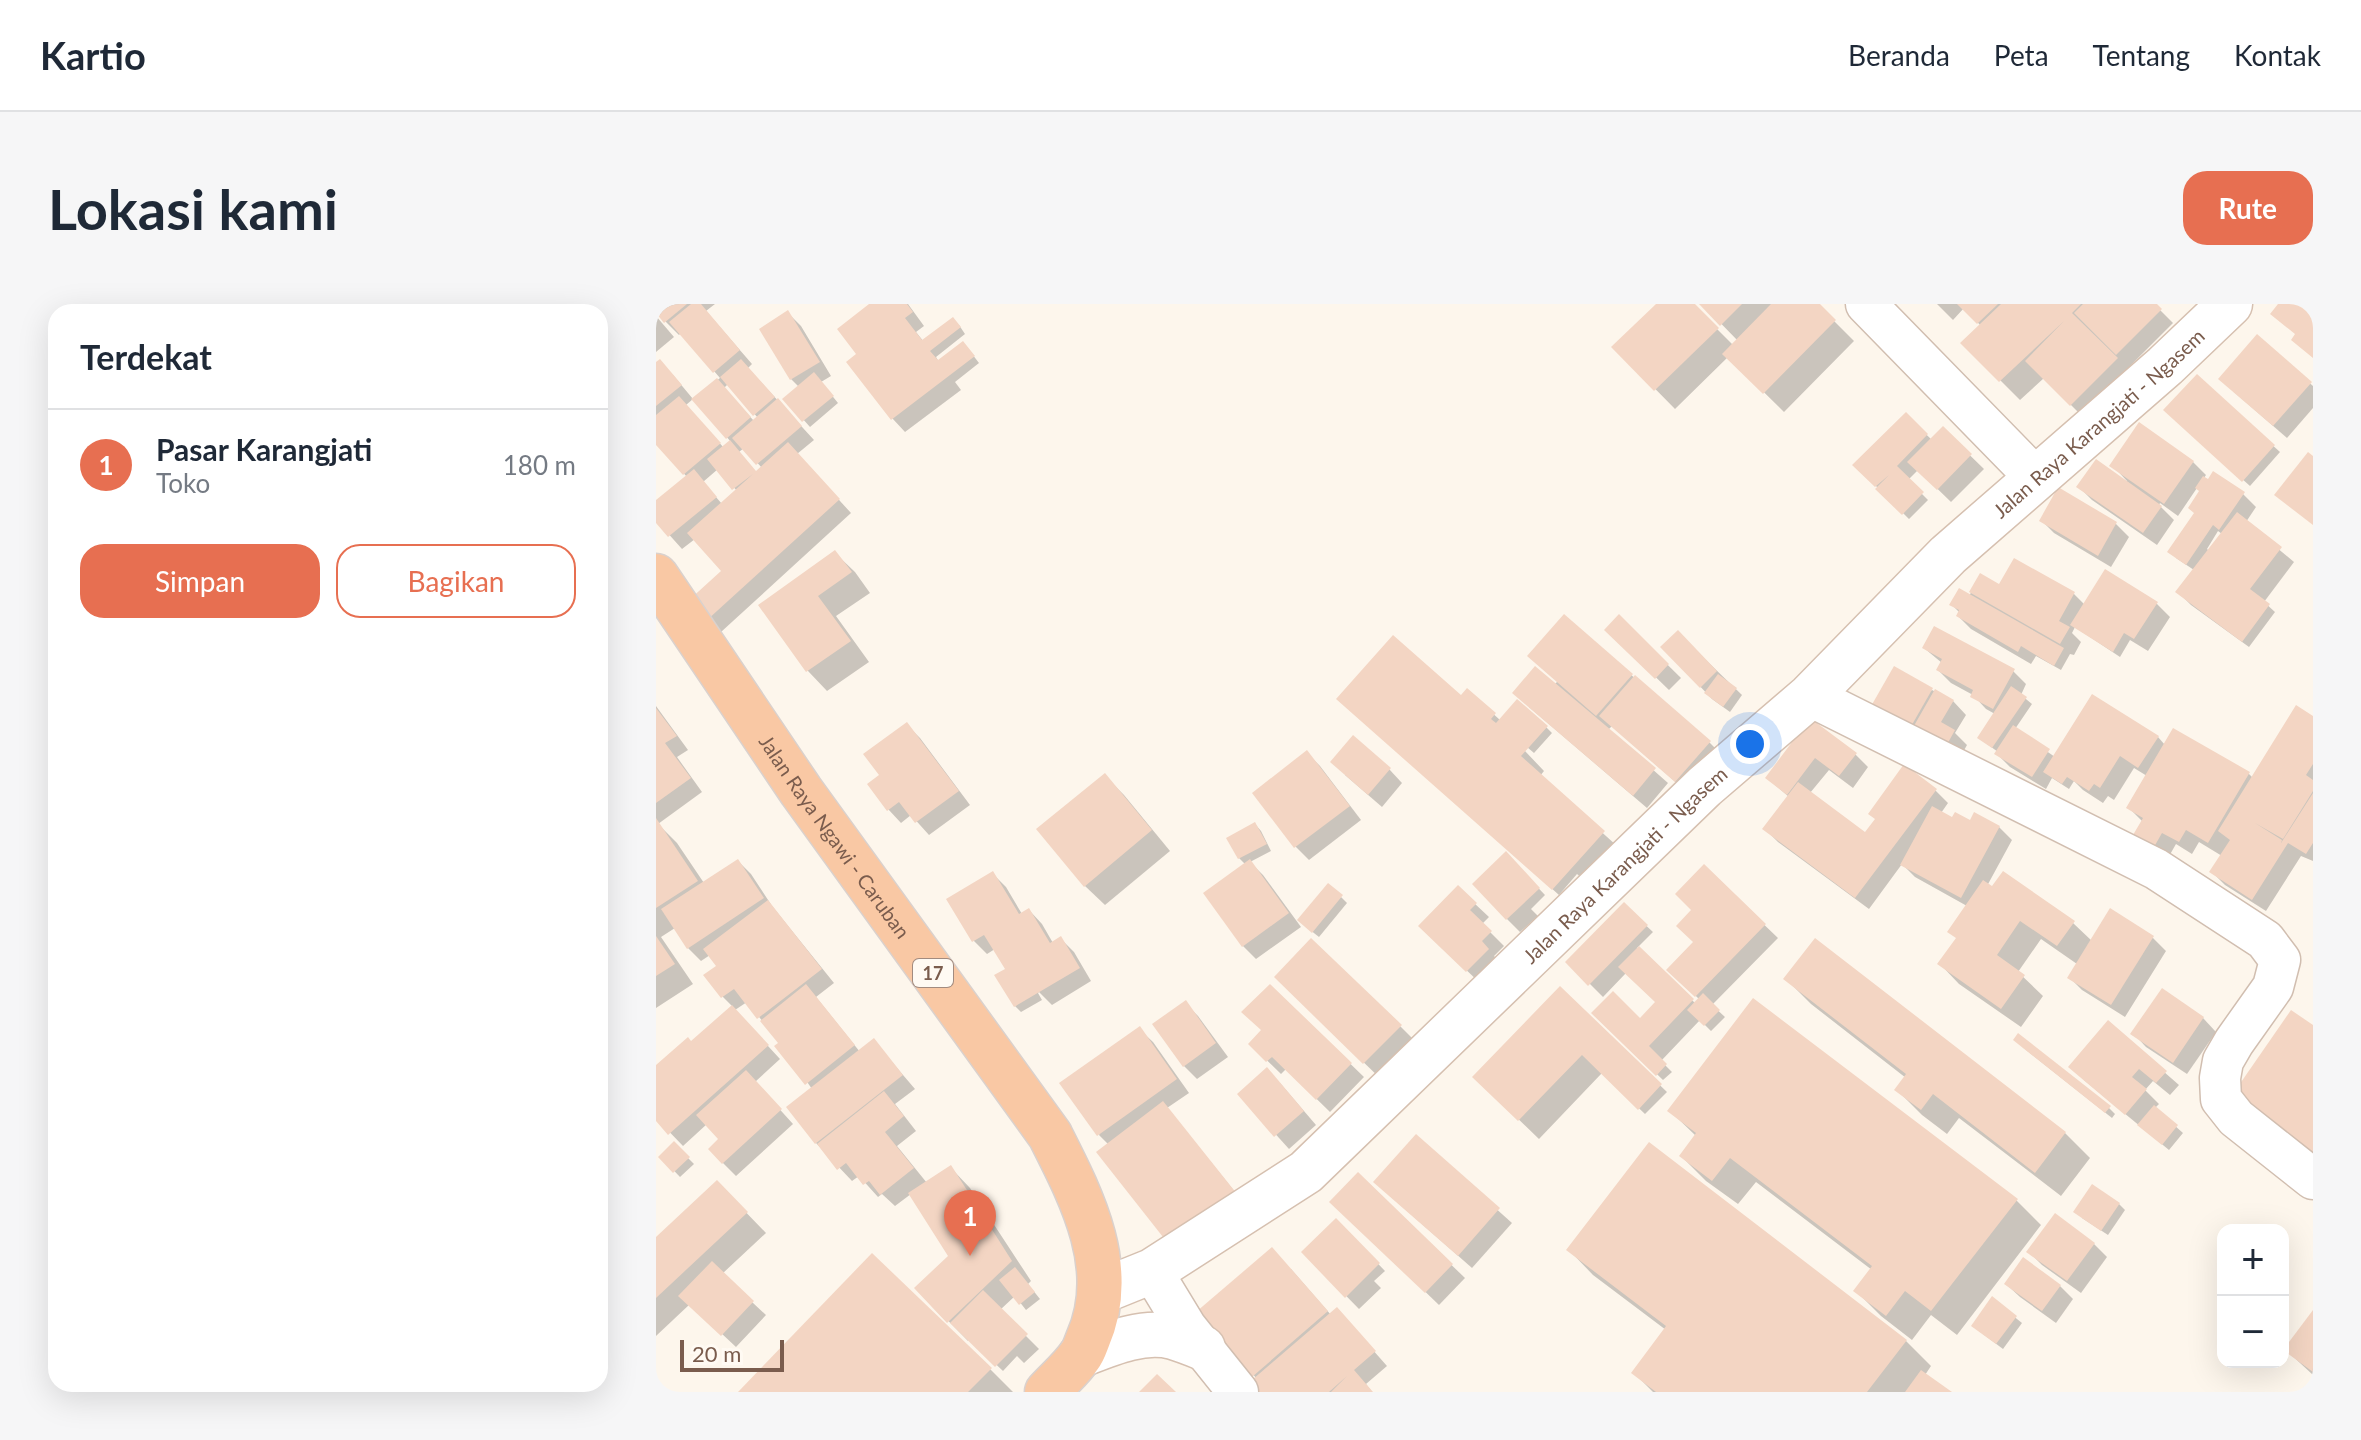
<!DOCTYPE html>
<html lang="id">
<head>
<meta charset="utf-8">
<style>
  :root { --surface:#fff; --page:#f6f6f7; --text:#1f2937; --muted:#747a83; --line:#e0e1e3; --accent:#e76f51 }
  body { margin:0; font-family:Lato,sans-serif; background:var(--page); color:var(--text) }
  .controls { position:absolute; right:24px; bottom:24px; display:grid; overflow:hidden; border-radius:16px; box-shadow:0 8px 32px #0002 }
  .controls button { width:72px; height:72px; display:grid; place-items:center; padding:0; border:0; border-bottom:2px solid var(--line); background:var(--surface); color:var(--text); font:40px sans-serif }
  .scale { position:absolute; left:24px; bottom:20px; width:104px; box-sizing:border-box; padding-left:8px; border:4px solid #7a5c4d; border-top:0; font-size:22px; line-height:28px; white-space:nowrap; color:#7a5c4d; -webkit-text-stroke:6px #fffaf3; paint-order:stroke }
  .you { position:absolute; left:1094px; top:440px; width:28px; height:28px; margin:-20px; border:6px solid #fff; border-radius:50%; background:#1a73e8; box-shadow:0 0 0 12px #1a73e833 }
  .badge { display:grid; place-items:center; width:52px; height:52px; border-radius:50%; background:var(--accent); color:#fff; font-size:26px; font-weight:700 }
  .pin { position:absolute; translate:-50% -66px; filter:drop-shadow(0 2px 4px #0008) }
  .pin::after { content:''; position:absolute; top:42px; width:28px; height:24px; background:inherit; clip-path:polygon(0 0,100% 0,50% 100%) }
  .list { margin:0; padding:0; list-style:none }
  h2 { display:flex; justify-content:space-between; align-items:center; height:104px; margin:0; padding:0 32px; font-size:34px }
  h2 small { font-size:26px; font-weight:400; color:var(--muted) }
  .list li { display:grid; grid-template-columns:52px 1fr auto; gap:24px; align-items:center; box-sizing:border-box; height:112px; padding:0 32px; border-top:2px solid var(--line) }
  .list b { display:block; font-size:30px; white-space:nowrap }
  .list p { margin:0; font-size:26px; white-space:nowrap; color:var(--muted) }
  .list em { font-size:26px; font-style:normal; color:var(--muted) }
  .actions { display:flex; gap:16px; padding:24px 32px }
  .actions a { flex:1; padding:18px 0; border:2px solid var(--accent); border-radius:24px; text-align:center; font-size:28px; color:var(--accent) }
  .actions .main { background:var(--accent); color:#fff }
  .map { position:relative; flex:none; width:1657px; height:1088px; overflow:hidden; border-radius:24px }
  header { display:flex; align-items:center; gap:48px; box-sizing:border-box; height:112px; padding:0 40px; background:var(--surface); border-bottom:2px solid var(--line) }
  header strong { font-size:38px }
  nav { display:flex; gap:44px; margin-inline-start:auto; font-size:28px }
  .intro { display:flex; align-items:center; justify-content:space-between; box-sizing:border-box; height:192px; padding:0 48px }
  h1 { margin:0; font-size:56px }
  .button { padding:20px 36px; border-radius:24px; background:var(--accent); color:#fff; font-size:28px; font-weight:700 }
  main { display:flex; gap:48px; padding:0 48px }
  aside { flex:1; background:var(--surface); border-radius:24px; box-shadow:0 8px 32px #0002 }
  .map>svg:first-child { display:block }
</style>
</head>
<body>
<header>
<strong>Kartio</strong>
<nav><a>Beranda</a><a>Peta</a><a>Tentang</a><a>Kontak</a></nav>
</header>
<div class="intro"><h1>Lokasi kami</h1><a class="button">Rute</a></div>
<main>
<aside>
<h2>Terdekat<small></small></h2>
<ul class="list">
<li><span class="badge">1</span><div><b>Pasar Karangjati</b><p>Toko</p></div><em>180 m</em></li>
</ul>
<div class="actions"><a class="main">Simpan</a><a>Bagikan</a></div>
</aside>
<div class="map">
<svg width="1657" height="1088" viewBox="0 0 1657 1088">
  <rect width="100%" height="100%" fill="#fdf6ec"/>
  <g fill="#0003" fill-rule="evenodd">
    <path d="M0,0h59l-9,7 46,53 -4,4 66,72 -17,14 54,59 -130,119 -30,-31 33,-30 -29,-32 -13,10 -26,-29v-18l31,-25 -31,-35v-77l17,10 20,24 -7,6 38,43 7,-6 -37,-43 26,-21 -39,-45 -2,2 -13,-13 -10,-12zM72,80l30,34 -4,3 -30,-33zM88,144l18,20 -6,5 -17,-21zM62,165l19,22 -15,13 -19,-22z"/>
    <polygon points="216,0 252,0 268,22 260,28 268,38 303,21 309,30 280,53 283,58 313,46 323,59 299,78 305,86 249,128 236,114 203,51"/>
    <polygon points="1003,0 1036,0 1077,41 1082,37 1046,0 1161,0 1198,37 1128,108 1072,53 1019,105 958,43"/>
    <polygon points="1281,0 1498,0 1517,19 1470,66 1473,69 1428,114 1388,74 1364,96 1307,39 1325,22 1308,4 1297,16"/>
    <polygon points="132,9 145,22 175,72 165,78 182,99 154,123 129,95 143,83 135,75"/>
    <polygon points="0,12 18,33 0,48"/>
    <polygon points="1601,33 1657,82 1657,104 1631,134 1578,88"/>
    <polygon points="1541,73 1624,148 1594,182 1523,119"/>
    <polygon points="1250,111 1276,136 1287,125 1328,165 1295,198 1262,166 1252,176 1272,196 1253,215 1199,161"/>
    <path d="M1537,158l13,13 -2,3 39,16 13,13 -10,15 48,40 -30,40 11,10 -26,35 -58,-42 -13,-13 16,-22 -18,-12 20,-44 5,-22 -4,-4 -19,28 -18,-13 -1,2 15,15 -17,25 -65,-45 -13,-13 47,-4 1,-2 -15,-16zM1562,227l4,3 -13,17 -2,-2z"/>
    <polygon points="1403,186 1460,220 1473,233 1455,263 1398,229 1385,216"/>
    <polygon points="179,249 199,268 214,289 180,312 213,358 171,387 152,367 105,301"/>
    <polygon points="1325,272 1343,282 1418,290 1429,301 1501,300 1514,313 1492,347 1474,336 1464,353 1419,323 1416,329 1425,338 1418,351 1414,350 1405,366 1380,352 1375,360 1315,325 1302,312 1304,309 1296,301 1313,292"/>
    <polygon points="908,313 1054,439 1073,458 1040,496 956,422 952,426 1012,479 991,504 873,403 901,378"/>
    <polygon points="963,313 1025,374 1013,386 951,326"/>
    <polygon points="1022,329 1086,391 1074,408 1056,395 1007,343"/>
    <polygon points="1268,344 1357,367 1370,380 1365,391 1376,400 1359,425 1399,453 1502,433 1509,441 1593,470 1597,474 1657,414 1657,557 1645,552 1610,607 1569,581 1556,568 1566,552 1543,538 1536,550 1520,540 1512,554 1493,544 1487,518 1473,504 1491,472 1478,464 1458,496 1452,492 1447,499 1427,486 1418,477 1413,485 1396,474 1390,485 1354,463 1341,450 1342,448 1323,434 1339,410 1330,405 1317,391 1295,379 1282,366 1286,359"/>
    <polygon points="1276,386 1297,397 1310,411 1299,429 1311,441 1302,457 1229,417"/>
    <polygon points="812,387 844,416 890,423 896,429 878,449 857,431 869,447 888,467 884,472 961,542 929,577 921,570 903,591 875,566 805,394"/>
    <polygon points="0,402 32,446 21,453 46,488 2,520 21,539 48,579 82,557 95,570 116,602 178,679 160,693 204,748 218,737 259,785 239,800 260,827 241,842 271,879 295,864 314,884 375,977 372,980 384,995 370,1006 359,992 344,1006 383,1045 368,1059 361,1052 347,1067 313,1035 312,1037 260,984 295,953 255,890 239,902 226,890 222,893 203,872 196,877 160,839 156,785 124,739 91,698 79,706 124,755 99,778 137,820 80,872 67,859 65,835 51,820 27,842 0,814 0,765 35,740 77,703 67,693 63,662 54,651 45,657 32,644 19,624 5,633 37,680 0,704"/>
    <polygon points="1154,417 1199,450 1212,463 1197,484 1173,466 1154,489 1210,531 1279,486 1292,499 1285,509 1297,515 1343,523 1356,536 1331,582 1417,619 1436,637 1497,634 1510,647 1469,713 1426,686 1413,673 1421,660 1385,635 1362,668 1387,692 1365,723 1303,680 1284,660 1301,635 1311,602 1259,573 1246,560 1213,605 1122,538 1109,525 1133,493 1111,474"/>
    <polygon points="251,421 264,434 314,501 273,531 255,511 245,519 232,505 226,472"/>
    <polygon points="651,449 664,462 705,516 653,556 640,543 599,489"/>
    <polygon points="733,465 746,479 726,503 689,471"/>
    <polygon points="449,472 468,491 514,547 449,601 429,582"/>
    <polygon points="599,520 605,527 615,547 594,558 607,571 645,623 600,655 587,642 590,561 583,554"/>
    <polygon points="850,550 889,591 875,605 882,612 864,628 851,615"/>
    <polygon points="1048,563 1122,634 1056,701 1069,713 1055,727 1044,716 1005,757 1016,768 1007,776 938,709 984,716 1001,699 970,669 947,693 912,658 968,601 997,628 981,644 1039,699 1043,695 1013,666 1040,639 1038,606"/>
    <polygon points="337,570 350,583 366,610 373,606 386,620 397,639 405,635 418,648 435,677 396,701 383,688 382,689 386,696 365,708 359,702 352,666 339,645 331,650 317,636"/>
    <polygon points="802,584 833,613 826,620 848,642 838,652 845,659 825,680 764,622"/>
    <polygon points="685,593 691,599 663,633 649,622"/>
    <polygon points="1130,675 1409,829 1434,854 1405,892 1303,814 1291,830 1266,811 1241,786 1250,774 1155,700"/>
    <polygon points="614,682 708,773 674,808 630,765 625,770 594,740 608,726"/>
    <polygon points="904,685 1011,788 989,810 946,769 883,835 819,773"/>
    <polygon points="1506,686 1547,714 1560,728 1531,770 1490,743 1477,729"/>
    <polygon points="640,693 744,722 764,742 728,778"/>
    <polygon points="529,699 542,712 572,753 541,775 528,762"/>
    <polygon points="1452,719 1523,781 1514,791 1497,777 1489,786 1503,800 1499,804 1527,829 1513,846 1428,776"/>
    <polygon points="483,725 497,738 533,789 511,804 596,909 453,841 443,831"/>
    <polygon points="1365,742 1453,804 1459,810 1456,814"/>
    <polygon points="624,779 660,821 633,845 583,790"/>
    <polygon points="1014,807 1360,896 1385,921 1301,1031 1275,1011 1256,1036 1225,1012 1200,987 1216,966 1100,878 1082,900 1050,877 1025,852 1040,832"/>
    <polygon points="760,833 856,919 816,964 733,891"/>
    <polygon points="18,840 38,860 24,873 5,853"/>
    <polygon points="993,840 1250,1037 1275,1062 1269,1071 1292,1088 997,1088 977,1068 1010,1026 937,971 912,945"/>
    <polygon points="702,871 809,974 783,1001 676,898"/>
    <polygon points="80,898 110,929 66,970 110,1011 80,1043 34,1000 0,1032 0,936"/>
    <polygon points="1463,900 1469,906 1452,931 1426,914"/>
    <polygon points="680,916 729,967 718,977 725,984 703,1005 647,948"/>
    <polygon points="1438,940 1451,953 1425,989 1386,961 1373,948"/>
    <polygon points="1368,956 1404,982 1417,995 1400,1019 1364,993 1350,980"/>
    <polygon points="635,965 675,1011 693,1019 731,1062 710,1080 716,1088 596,1088 601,1075 543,1008"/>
    <polygon points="1336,995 1366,1019 1347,1045 1323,1027"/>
    <polygon points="1657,1009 1657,1071 1630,1046"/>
    <polygon points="334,1065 357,1088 85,1088"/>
  </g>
  <g fill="#f3d5c3">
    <polygon points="0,0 31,0 8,19 0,9"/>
    <polygon points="35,0 45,0 84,46 57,69 13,18"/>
    <polygon points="213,0 251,0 257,8 249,14 266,36 297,13 305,23 274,47 282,56 307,37 319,52 235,116 190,58 200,50 181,25"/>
    <polygon points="1000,0 1039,0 1063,24 998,87 955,43"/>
    <polygon points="1043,0 1086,0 1064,22"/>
    <polygon points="1115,0 1164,0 1180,16 1107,90 1066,50"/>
    <polygon points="1301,0 1342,0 1321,20"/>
    <polygon points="1345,0 1425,0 1416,9 1462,54 1414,102 1369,57 1408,17 1343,78 1304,39"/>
    <polygon points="1427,0 1501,0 1506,5 1460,51 1418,9"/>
    <polygon points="1622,0 1657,0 1657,54 1635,36 1639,30 1614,10"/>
    <polygon points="132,6 164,58 134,76 103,25"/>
    <polygon points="1601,30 1656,78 1617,122 1562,75"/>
    <polygon points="4,55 26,81 0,102 0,58"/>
    <polygon points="85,55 119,93 97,112 64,73"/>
    <polygon points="158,68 178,92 146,118 126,95"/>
    <polygon points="1541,70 1619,141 1586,178 1507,106"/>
    <polygon points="61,74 95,113 70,135 35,95"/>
    <polygon points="23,92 65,139 27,171 0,141 0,111"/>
    <polygon points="122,94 146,122 100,161 76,134"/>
    <polygon points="1250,108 1272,130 1241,162 1268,188 1246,211 1219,185 1233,171 1219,183 1196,161"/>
    <polygon points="1483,118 1538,157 1508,200 1453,162"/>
    <polygon points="1287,122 1316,150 1281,186 1251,158"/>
    <polygon points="74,136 100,167 132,138 184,195 50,317 32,297 65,267 31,229 97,170 76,186 51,155"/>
    <polygon points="1652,148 1657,152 1657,221 1618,191"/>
    <polygon points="1440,155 1506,202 1487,229 1420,183"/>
    <polygon points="38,165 61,193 12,233 0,219 0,196"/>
    <polygon points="1557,167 1589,188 1563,226 1557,221 1530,261 1511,248 1538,209 1532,204 1543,187 1539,184 1547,172 1552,175"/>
    <polygon points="1402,183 1461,218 1442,252 1383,217"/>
    <polygon points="1581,208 1626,243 1594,285 1614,300 1586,338 1519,288"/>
    <polygon points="179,246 196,268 162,292 195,337 150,368 102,301"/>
    <polygon points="1358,254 1419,288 1403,317 1414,323 1404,340 1313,288 1324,269 1343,280"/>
    <polygon points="1449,265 1502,298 1478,335 1468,329 1457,348 1414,321"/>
    <polygon points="1303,284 1408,344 1398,362 1365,342 1362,348 1300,312 1303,306 1293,301"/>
    <polygon points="908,310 977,370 940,412 871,352"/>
    <polygon points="963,310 1013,360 999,375 948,326"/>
    <polygon points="1278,322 1359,365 1337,405 1314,393 1317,386 1280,366 1286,355 1266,344"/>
    <polygon points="1022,326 1061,367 1044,384 1004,343"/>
    <polygon points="737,331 805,391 811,384 840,409 835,415 840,419 861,395 892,422 865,452 949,527 896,586 680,395"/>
    <polygon points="879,362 1000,464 977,492 856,389"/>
    <polygon points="1238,362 1277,384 1253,426 1214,404"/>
    <polygon points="1062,370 1081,384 1067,403 1048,389"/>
    <polygon points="979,371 1055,437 1019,478 943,412"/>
    <polygon points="1355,382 1371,393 1336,444 1321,434"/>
    <polygon points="1279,385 1298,396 1285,418 1299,426 1288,446 1255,427"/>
    <polygon points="1436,390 1503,432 1482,464 1464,452 1444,484 1438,480 1433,487 1411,473 1406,480 1387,468"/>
    <polygon points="1640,401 1657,412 1657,460 1650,471 1657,476 1657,487 1627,535 1599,519 1626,536 1625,539 1657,489 1657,539 1650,550 1632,539 1596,596 1553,568 1574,536 1562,527"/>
    <polygon points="0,404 21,432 9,439 35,474 0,499"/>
    <polygon points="1154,414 1201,449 1183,472 1159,454 1131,491 1109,474"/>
    <polygon points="251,418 303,487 259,519 243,498 231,507 211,480 223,471 207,450"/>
    <polygon points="1357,421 1394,445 1376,473 1338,450"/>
    <polygon points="1517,424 1594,468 1552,539 1530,526 1523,538 1506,529 1498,543 1477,531 1487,514 1470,504"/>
    <polygon points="697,431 735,464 712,491 674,458"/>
    <polygon points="651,446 694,502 638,544 596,489"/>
    <polygon points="1248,460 1281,485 1199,594 1106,525 1142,478 1209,528 1219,515 1212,510"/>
    <polygon points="449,469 496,526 428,583 380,525"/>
    <polygon points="1276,502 1296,513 1299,508 1314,516 1318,508 1344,522 1305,594 1244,561"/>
    <polygon points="0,514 42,577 0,604"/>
    <polygon points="599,518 611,540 582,555 570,534"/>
    <polygon points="850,547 884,584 850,616 816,580"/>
    <polygon points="82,555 108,594 31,645 5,605"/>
    <polygon points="594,555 633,609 586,643 547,589"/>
    <polygon points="1048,560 1110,620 1039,693 1010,666 1037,638 1020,622 1035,606 1019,590"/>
    <polygon points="337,567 363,610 373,604 394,639 405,632 424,664 358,703 338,671 349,665 328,631 316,638 290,595"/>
    <polygon points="1347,567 1419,617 1401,642 1364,617 1341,651 1369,671 1345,705 1281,660 1300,634 1291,628 1327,576 1336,582"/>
    <polygon points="672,579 687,591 656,629 641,616"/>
    <polygon points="802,581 821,599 814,606 836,627 826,637 833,645 810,668 762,622"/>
    <polygon points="112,596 166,665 101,715 78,685 65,694 47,671 60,662 47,645"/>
    <polygon points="968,598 992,621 932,682 909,658"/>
    <polygon points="1454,604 1498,632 1455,701 1411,674"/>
    <polygon points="0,632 19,660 0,672"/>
    <polygon points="655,634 746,721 707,760 618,673"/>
    <polygon points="1159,634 1410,828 1379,869 1277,790 1265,806 1238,786 1250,770 1127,675"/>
    <polygon points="983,642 1038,695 993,742 1011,760 1000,772 935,709 957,687 984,714 999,698 962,663"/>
    <polygon points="150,680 199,741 149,781 118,742 122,739 104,717"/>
    <polygon points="614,680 696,759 660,796 616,753 610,758 592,740 605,726 585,708"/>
    <polygon points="904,682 1006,780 982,806 926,751 862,817 816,773"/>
    <polygon points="1506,684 1548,713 1517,759 1474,730"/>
    <polygon points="1047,689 1064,706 1048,722 1031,706"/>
    <polygon points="1097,694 1362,895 1275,1007 1249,987 1230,1012 1197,987 1216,962 1074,854 1056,877 1023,852 1040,829 1011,807"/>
    <polygon points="530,696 560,739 527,763 496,720"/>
    <polygon points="76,701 113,741 12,831 0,817 0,761 32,733 35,737"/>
    <polygon points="1635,706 1657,721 1657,855 1572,797"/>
    <polygon points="1452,716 1511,767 1500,779 1483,765 1476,773 1491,785 1469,811 1412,763"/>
    <polygon points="484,722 521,775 441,832 403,779"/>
    <polygon points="1362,729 1455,802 1449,809 1357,736"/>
    <polygon points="218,734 247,771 159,840 130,803"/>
    <polygon points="611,763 648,807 618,833 581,790"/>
    <polygon points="90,766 126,805 66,860 52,845 62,835 40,811"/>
    <polygon points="228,787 248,812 229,828 258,864 224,891 213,877 207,881 190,859 181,866 161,840"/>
    <polygon points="507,797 585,895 518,947 440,848"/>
    <polygon points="1498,801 1522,821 1506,841 1481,821"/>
    <polygon points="760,830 844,904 802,952 717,878"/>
    <polygon points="18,837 34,853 17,869 2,853"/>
    <polygon points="993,838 1251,1036 1211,1088 1000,1088 975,1069 1010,1022 910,946"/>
    <polygon points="295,861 356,957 291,1019 258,984 292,952 252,889"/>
    <polygon points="702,868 797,960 769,989 673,898"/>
    <polygon points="61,876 92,908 0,994 0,933"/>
    <polygon points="1436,880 1464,899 1445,927 1417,908"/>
    <polygon points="1399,909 1439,939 1411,977 1370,948"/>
    <polygon points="680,914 724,959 689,994 645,948"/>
    <polygon points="616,943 672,1007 596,1073 540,1008"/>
    <polygon points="216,949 336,1064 312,1088 82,1088"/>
    <polygon points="1367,953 1405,981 1386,1007 1348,980"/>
    <polygon points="56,957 98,997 65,1032 22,992"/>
    <polygon points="359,963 379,988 363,1001 343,976"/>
    <polygon points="327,986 372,1030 339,1063 294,1019"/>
    <polygon points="1336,992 1361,1012 1340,1040 1315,1022"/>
    <polygon points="681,1003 720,1047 698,1066 717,1088 675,1088 691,1072 673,1088 594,1088 589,1082"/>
    <polygon points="1657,1006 1657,1068 1627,1046"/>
    <polygon points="1265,1066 1296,1088 1249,1088"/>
    <polygon points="501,1070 520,1088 483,1088"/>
  </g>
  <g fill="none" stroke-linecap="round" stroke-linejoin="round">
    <defs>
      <g id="minor">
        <polyline points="1210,0 1380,174"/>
        <polyline points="1154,392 1500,565 1609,636 1624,656 1617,683 1578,738 1567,757 1564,774 1565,795 1580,814 1657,875"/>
        <polyline points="496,967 530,1023 582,1088"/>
      </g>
      <g id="secondary">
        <path id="s1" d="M444,988l52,-21 154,-99 398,-385 106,-91 138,-141 217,-189 65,-62"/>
        <path d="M425,1051c28,-11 62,-26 92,-18 10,3 20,7 30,11"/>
      </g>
      <g id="trunk">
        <path id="s2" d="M0,272l145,215 249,344c32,63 69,134 38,204 -2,5 -4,12 -8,17 -9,13 -22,24 -33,36"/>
      </g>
    </defs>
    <use href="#minor" stroke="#d1beb0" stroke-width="43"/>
    <use href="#secondary" stroke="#d6c0b0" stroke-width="47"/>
    <use href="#trunk" stroke="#dad1cd" stroke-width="47"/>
    <use href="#minor" stroke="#fff" stroke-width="40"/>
    <use href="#secondary" stroke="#fff" stroke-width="44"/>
    <use href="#trunk" stroke="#f9c8a4" stroke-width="44"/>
  </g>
  <g text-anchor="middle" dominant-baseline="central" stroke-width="7" stroke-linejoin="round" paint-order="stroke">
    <rect fill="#fffaf3" stroke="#a28b7f" stroke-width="2" x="257" y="655" width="40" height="28" rx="6"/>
    <g font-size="18" font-weight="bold" fill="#7a5c4d">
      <text x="277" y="669">17</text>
    </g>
    <g font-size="20" fill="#7a5c4d" stroke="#fffaf3">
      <text stroke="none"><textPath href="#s1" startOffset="1330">Jalan Raya Karangjati - Ngasem</textPath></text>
      <text stroke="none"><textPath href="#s2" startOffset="316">Jalan Raya Ngawi - Caruban</textPath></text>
      <text stroke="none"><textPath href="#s1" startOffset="682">Jalan Raya Karangjati - Ngasem</textPath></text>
    </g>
  </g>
</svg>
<div class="controls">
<button>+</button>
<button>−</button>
</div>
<div class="scale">20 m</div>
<div class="you"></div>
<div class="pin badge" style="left:314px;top:952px">1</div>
</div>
</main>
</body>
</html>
